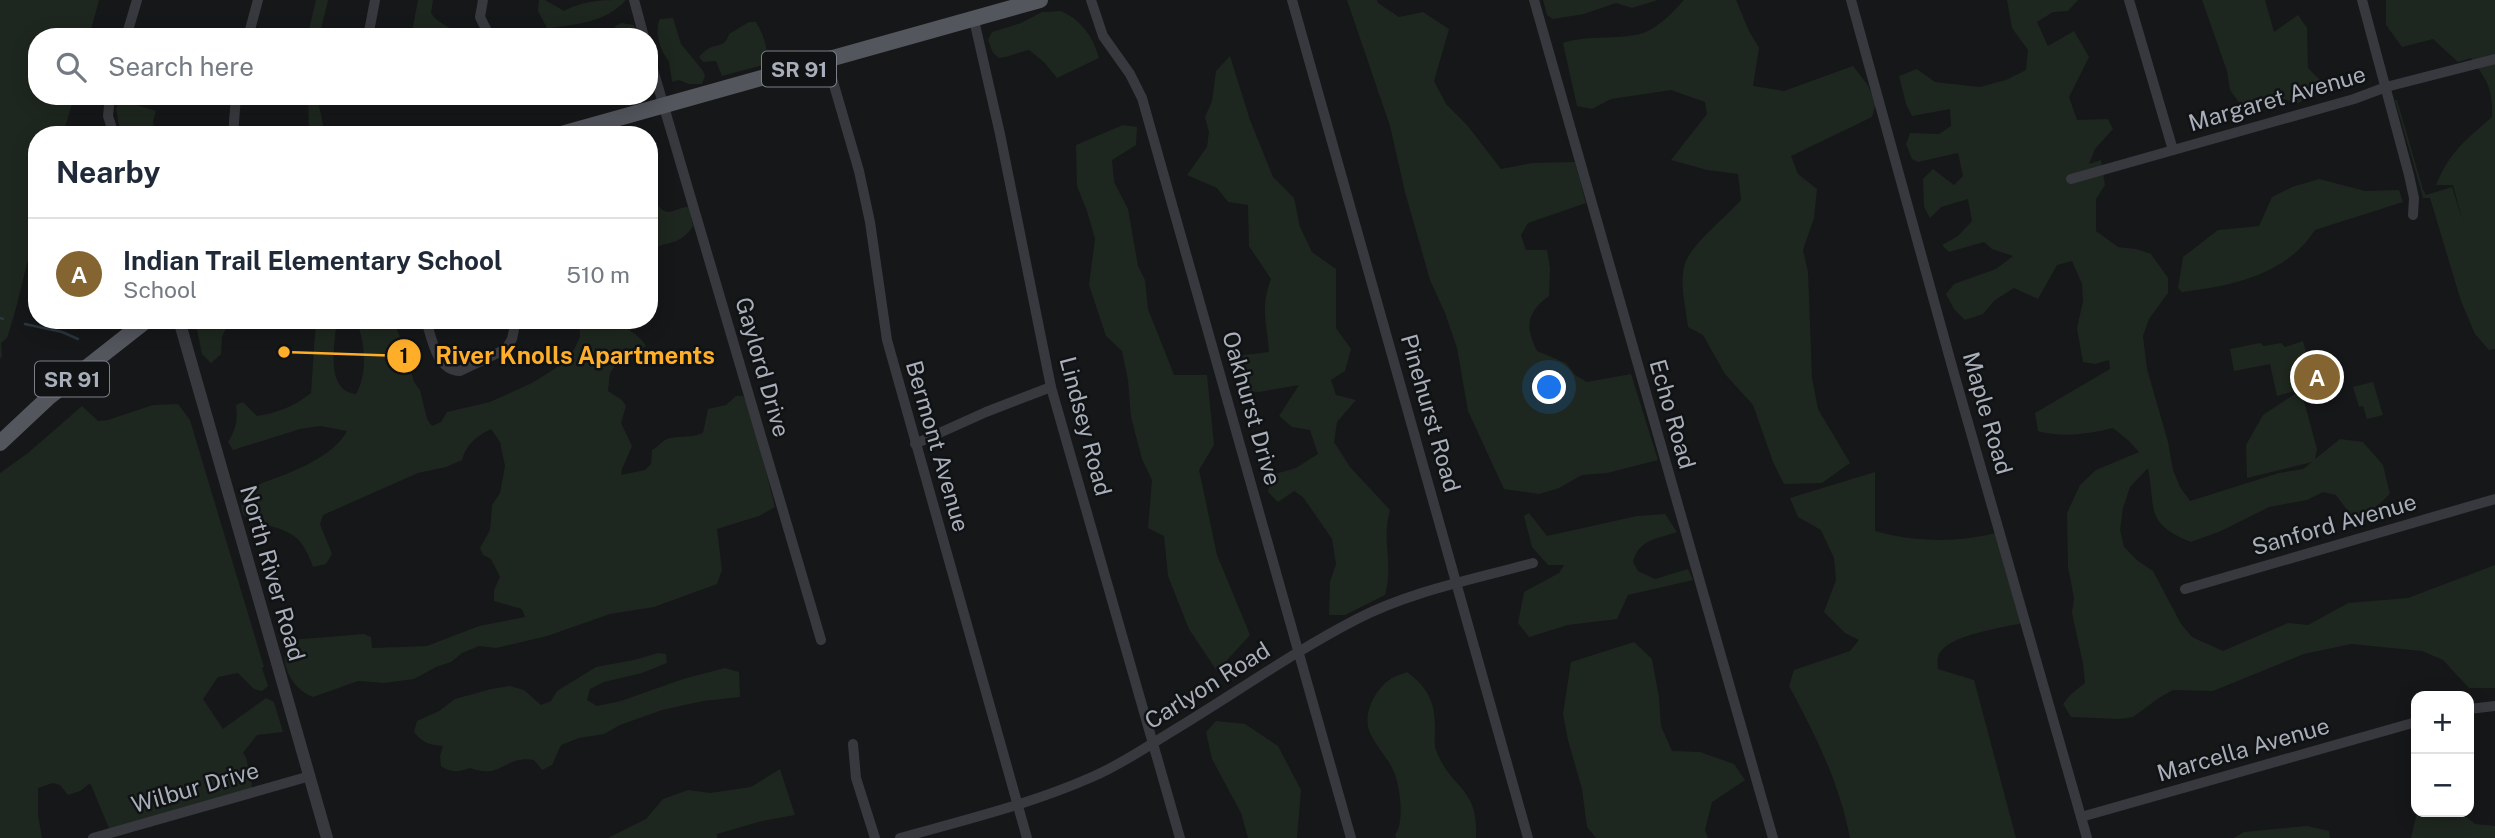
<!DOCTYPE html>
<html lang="en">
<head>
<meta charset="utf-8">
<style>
  :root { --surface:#fff; --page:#f2f2f3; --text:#1f2937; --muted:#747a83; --line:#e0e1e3; --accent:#846531 }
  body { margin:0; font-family:"Public Sans",sans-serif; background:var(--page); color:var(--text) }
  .controls { position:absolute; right:21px; bottom:21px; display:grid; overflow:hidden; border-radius:14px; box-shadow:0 4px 18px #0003 }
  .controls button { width:63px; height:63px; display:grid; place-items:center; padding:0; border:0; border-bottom:2px solid var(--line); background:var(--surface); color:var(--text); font:35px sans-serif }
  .you { position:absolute; left:1550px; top:388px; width:24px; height:24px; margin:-18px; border:5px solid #fff; border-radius:50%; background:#1a73e8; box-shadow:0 0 0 10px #1a73e833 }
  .badge { display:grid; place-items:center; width:46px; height:46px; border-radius:50%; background:var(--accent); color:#fff; font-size:23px; font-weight:700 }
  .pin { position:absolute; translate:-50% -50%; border:4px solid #fff; box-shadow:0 2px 7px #0006 }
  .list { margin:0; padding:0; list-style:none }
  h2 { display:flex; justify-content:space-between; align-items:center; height:91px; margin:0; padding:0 28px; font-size:30px }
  h2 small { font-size:23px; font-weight:400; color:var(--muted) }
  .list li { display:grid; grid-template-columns:46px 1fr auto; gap:21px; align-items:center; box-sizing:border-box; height:112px; padding:0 28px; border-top:2px solid var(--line) }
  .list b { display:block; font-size:26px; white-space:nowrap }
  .list p { margin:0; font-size:23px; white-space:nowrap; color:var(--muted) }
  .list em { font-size:23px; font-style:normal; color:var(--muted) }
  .icon { flex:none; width:38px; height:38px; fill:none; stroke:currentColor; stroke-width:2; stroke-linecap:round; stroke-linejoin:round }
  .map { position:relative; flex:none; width:2495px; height:838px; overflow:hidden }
  .search { position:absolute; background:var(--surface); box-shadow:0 4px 18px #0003; left:28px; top:28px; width:630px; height:77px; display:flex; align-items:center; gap:18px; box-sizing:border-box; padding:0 24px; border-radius:28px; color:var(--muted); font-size:26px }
  .panel { position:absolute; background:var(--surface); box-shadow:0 4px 18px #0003; left:28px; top:126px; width:630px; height:203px; border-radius:28px }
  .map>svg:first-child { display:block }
</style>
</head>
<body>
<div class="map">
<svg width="2495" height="838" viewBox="0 0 2495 838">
  <rect width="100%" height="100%" fill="#161719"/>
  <g fill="#1e271f">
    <polygon points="0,0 99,0 89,37 37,37 37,96 74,96 63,135 37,135 37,224 15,312 7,338 1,343 2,356 0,359"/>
    <polygon points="316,0 328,0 319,37 307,37"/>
    <path d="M418,0h15l-2,13c6,11 22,14 31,24h-51z"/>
    <path d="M539,0h6l19,11c21,-11 38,-11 62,-11 -20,22 -47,24 -75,28h-4l-9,-17z"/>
    <path d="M1347,0h30l1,3 21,14 24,-5 26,17 -15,52 12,23 21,21 34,44 31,-6 43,-1 11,41 -58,20 -7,12 5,15h21l3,18 -1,28c-23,17 -24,30 -12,55l29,12 9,12 12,7 44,-8 27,86 -51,13 -25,2 -23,13 -20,6 -35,-5 -36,-78 -11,-63 -12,-35 -15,-33 -25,-88 -15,-66z"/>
    <polygon points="1543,0 1658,0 1632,8 1616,3 1584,14 1553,19 1547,15"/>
    <path d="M1684,0h52l13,31 10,17 -6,38 31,5 69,-25 14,18 9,19 -4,14 -81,39 7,18 19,15 -3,29 -11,32 5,22 4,106 6,31 32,54 -28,20 -38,1 -11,-22 -20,-57 -28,-31 -22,-39 -15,-8c-2,-19 -10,-48 -2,-66 10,-21 39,-43 55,-61l-3,-26 -31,-4 -36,-10 36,-46 -2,-12 -34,-12 -60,9 -19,10 -15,-3 -14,-63c25,-9 60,-2 83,-11 15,-7 27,-20 38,-32z"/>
    <path d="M2007,0h71l-10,11 -15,1 -16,10 11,24 26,-15 15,26 -20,40 8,23 31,-1 5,10 -18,20 -6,15 12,-4 4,25 -9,14v32l22,16 18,2 15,5 17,24v15l-19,26 -6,17 4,33 21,73 5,28 7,17 10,14 89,-28 24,-4 9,-7 -65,16 -1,-33 17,-30 38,-25 16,59 -2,10 25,-20 23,3 20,23 7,29 -23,21 -15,2 -16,-22 -13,-3 -16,8 -38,7 -48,24 -30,11c-47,-19 -35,-33 -43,-74l-18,19 -7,21 -3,22 4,17 14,14 15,10 28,53 11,13 31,14 65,-28 20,2 40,-22 60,-5 87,-33v123h-26l-26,-28 -21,-9 -71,-7 -47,10 -91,37 -40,-1 -14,8 -26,19 -14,2 -48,-2 -8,-13 7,-9 15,-12 -2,-19 -11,-51 2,-15 -6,-31 -1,-54 13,-28 16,-15 43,-18 -11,-12 -15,-12c-25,6 -51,10 -75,3l-3,-18 75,-44 -1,-9 -14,4 -12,-2 -6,-34 6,-27 -1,-17 -10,-23 -15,4 -19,34 -24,-11 -19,12 -12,14 -18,6 -11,-11 -8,-15 8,-10 42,-15 17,-13 -21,-7 -8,-7 -35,10 -7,-7 16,-9 14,-15 -4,-22 -27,8 -11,11 -6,-11 -1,-28 10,-10 21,16 9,-9 -5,-23 -40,9 -6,-3 -6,-15 4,-11 29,1 12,-8 -1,-17 -38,7 -6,-12 -7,-28 18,-7 18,13 45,5 26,-7 20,-10 2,-20 -16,-22z"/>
    <polygon points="2202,0 2265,0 2274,32 2298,15 2307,28 2308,68 2329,89 2298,103 2280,98 2253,101 2247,114 2230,90 2227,71"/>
    <path d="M2386,0h109v349l-6,1 -14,-16 -14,-33 -31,-103h-7l-2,-8 -26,-90h2l26,90 3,5 26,-8 11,35 -10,-37h-17c15,-35 28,-43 56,-68 1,-28 -5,-37 -21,-59l-13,4 -25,-23 -31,8 -16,-22z"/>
    <path d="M1061,11c20,9 32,25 38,47l-42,20 -13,-16 -15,-12c-11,2 -19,7 -30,8l-6,-5 -5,-13 4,-8 29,-9 21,-11z"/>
    <path d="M673,18l8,26 22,27 2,5 -3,8h-13l-10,-4 -7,2 -3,-21c-9,-10 -15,-29 -9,-42z"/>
    <path d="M749,22h7c8,14 12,25 11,42l-45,12 -6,-15 -13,1 -4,-5c3,-3 5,-6 9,-8 10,-6 17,-1 21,-15z"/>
    <polygon points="621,23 634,25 636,37 618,37 615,26"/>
    <path d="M1230,56l20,64 23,57 21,21 6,29 12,25 24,17v59l15,21 -6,22 -14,9 5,15 20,5 -19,22 -3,20 16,25 40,43c-9,32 4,53 -5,85l-40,20h-16l1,-33 6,-18 -4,-25 -29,-42 -9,-6 -16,11 -10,-10 3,-17 25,-7 22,-14 -8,-24 -18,-3 -13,-11 20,-31 -40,7 -14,-1 -8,-20v-15l32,-4c-2,-30 -9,-43 2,-73l-22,-33 -1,-41 -20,-3 -11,-14 -30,-13 20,-28 2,-15 -4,-15 7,-16 4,-30z"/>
    <polygon points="308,96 325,96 318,100 325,135 309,135"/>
    <polygon points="134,100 133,104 156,111 153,121 155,135 121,135 116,109 118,104"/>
    <polygon points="1123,125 1137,127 1136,145 1112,160 1114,182 1128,209 1138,266 1145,280 1148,309 1174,375 1207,375 1214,445 1199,470 1217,555 1250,635 1217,671 1189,629 1168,576 1164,536 1148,528 1152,480 1142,459 1131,417 1128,380 1122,351 1106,336 1089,285 1095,239 1087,211 1077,186 1076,145"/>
    <path d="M2319,179l46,12 34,-1 4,12 -88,28c-29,45 -83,56 -133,62l-4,-4 5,-31 35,-27 41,-4 13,-29 20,-10z"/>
    <path d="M649,201l6,1c14,18 16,6 34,5l4,19c-15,23 -29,13 -44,26z"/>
    <polygon points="195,320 230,320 222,337 221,354 211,363 202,354"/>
    <path d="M316,320h21c-2,22 -13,71 19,74 12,-20 9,-53 0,-74h37l8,19 13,43 6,8 7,29 5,7 9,-4 6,-10 43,-10 42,-19 24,-15 18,-18 6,-13 -1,-17h38c10,10 21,13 29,26l-23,12 -9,9 -4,6 -2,18 14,9 4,6 -5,17 11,23 -10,23 -1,6 24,-5 6,-6 1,-14c6,-3 9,-8 15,-11 11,-4 22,0 36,-6l5,-24 18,-4 10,-9h7l7,12 25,99 -16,9 -42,13 5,41 -5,14 -63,23 -44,7 -63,22 -51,12 -17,-2 -17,7 -11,9 -15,5 -22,12 -30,4 -26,-2 -45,16c-21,-8 -37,-36 -23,-57l74,-6 7,3 1,11 55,-2 52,-20 46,-9 -3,-8 -28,-8v-11l6,-13 -9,-18 -8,-4 -3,-7 10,-18 2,-25 8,-12 5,-27 -5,-24 -9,-13c-15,8 -24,14 -29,31l-16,7 -28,6 -95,42 -3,9 12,30 -6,10 -13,3c-15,-45 -34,-33 -70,-52 -3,-11 -3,-17 5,-26 32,-14 81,-26 99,-58l-27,-5 -20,3 -67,21 -5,-8c8,-13 10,-22 8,-37l7,-3 14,14c20,-3 38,-10 54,-23z"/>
    <polygon points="2303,341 2315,385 2277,396 2270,364 2234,371 2230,349 2260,343 2264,346 2281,343 2285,347"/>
    <polygon points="2373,382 2383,415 2367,419 2363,406 2359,407 2353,387"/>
    <polygon points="178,404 190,420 264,667 262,668 268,686 262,691 254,689 238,673 218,677 203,699 223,729 266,698 274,702 283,732 257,735 243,753 246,757 253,791 111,833 91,785 89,784 80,791 68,795 60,785 53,783 38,788 38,815 42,838 0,838 0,473 28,453 82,406 98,421 108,420 153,405"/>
    <path d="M1875,472v59c40,11 81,12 121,2l26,90c-19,5 -78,12 -84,34 -1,4 0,8 0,12l36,11 42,158h-166c-10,-54 -35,-104 -61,-152l5,-16 56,-19 9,-11 -14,-7 -21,-21 12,-32 -2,-22 -13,-28 -23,-13 -8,-19z"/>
    <path d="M1529,513l18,23 90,-20 28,-2 12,18c-20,7 -38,7 -44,30l5,9 17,8 33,-10 5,11 -65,15 -11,24 -49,6 -39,12 -11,-14 6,-31 35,-19 5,-8h-16l-16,-18 -8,-31z"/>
    <polygon points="1634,642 1652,659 1659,698 1661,726 1672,751 1700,752 1734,764 1745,780 1712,802 1705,830 1708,838 1596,838 1587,827 1582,789 1568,740 1563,714 1571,662"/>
    <path d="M658,653l8,1 1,9 -25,10 -38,9 -14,7 -3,11 10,6 24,-5 62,-22 42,-11 14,4 1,25 -37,4 -41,9 -42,15 -16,9 -25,4 -18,7 -9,20 -10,5 -8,-10c-29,-5 -33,20 -64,8 -11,4 -20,5 -29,-2l-1,-10 3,-10c-14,-1 -20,-3 -29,-14l3,-11 22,-10 16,-12 36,-10 19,-3 14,4 17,15 10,-4 6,-10 39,-24 38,-7z"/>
    <path d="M1407,672c21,16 28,29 28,56 0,7 -1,16 1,22 14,39 43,36 40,88h-80l-1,-3c10,-13 5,-49 -1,-63 -6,-15 -20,-27 -25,-42 -6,-18 7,-42 23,-52 4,-2 10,-4 15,-6z"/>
    <polygon points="1216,721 1245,724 1278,746 1301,790 1297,838 1248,838 1241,813 1212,759 1206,732"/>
    <polygon points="780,769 795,815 762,821 717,834 717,838 608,838 646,819 663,799 688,790 710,793 751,787"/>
    <polygon points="2417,812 2460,812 2475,824 2495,826 2495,838 2411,838"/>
    <polygon points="2307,826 2329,831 2330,838 2234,838 2244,832"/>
  </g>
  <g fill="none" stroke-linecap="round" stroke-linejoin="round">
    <g stroke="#2b363e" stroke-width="2.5">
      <polyline points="0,318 3,319"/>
      <polyline points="25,324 62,332 78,339"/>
    </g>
    <g stroke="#37393e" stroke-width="10">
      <polyline points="483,0 480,17 490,37"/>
      <polyline points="634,0 644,37"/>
      <polyline points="1091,0 1103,36 1130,74 1142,98 1351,838"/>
      <polyline points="1292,0 1528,838"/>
      <polyline points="1534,0 1773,838"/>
      <polyline points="1851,0 1953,370 2087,838"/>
      <polyline points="2129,0 2173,150"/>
      <polyline points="2362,0 2409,175 2414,198 2413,215"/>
      <polyline points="974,20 1000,134 1051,387 1180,838"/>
      <polyline points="126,37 137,0"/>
      <polyline points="248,37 258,0"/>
      <polyline points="368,37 375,0"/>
      <polyline points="649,56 821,640"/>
      <polyline points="827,61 859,171 870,222 887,340 1027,838"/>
      <polyline points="110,96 108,116 114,135"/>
      <polyline points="233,135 236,96"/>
      <polyline points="2071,179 2354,99 2386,87 2495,59"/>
      <path d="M426,320c6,19 10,50 34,51l46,-22 6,-10 4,-19"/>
      <polyline points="915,444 986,412 1051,387"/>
      <polyline points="2185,589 2495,499"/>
      <polyline points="2469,709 2495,706"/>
      <polyline points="853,744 856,778 875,838"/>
      <polyline points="2081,817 2416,722"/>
      <polyline points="93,838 310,776"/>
      <path d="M900,838c65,-18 131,-34 192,-61 26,-11 50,-27 74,-42 64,-38 125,-82 191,-116 54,-28 118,-40 176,-56"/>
    </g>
    <polyline stroke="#37393e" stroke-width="12" points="179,320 327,838"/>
    <g stroke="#53565d" stroke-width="16">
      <polyline points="558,135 1040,0"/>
      <polyline points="0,443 49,397 147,320"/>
    </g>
  </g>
  <g text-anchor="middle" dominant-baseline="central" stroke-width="5" stroke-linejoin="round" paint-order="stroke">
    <g fill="#111214" stroke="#7b7f88" stroke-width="2">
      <rect x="762" y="51.5" width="74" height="35" rx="5"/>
      <rect x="35" y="361.5" width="74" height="35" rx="5"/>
    </g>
    <g font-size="21" font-weight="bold" fill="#a8aeba">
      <text x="799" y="69">SR 91</text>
      <text x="72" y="379">SR 91</text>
    </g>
    <g font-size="23" fill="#a8aeba" stroke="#111214">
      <text transform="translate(2277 98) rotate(-16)">Margaret Avenue</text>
      <text transform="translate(763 367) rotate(74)">Gaylord Drive</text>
      <text transform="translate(1252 408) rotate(74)">Oakhurst Drive</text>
      <text transform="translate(1431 413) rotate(74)">Pinehurst Road</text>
      <text transform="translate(1988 413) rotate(74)">Maple Road</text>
      <text transform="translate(1673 414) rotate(74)">Echo Road</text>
      <text transform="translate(1086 426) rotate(75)">Lindsey Road</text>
      <text transform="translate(938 446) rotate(74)">Bermont Avenue</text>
      <text transform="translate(2334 524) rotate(-16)">Sanford Avenue</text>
      <text transform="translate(273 573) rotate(74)">North River Road</text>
      <text transform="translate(1207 685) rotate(-32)">Carlyon Road</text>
      <text transform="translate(2243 749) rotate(-16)">Marcella Avenue</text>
      <text transform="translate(195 787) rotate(-16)">Wilbur Drive</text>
    </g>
  </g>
  <path fill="none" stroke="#ffae29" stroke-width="2.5" d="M284 352L404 356"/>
  <g fill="#ffae29" stroke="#111214" stroke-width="2.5">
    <circle cx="284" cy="352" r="7"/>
    <circle cx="404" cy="356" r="18"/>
  </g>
  <g font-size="21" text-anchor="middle" font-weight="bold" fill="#111">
    <text x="404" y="363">1</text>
  </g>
  <g font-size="24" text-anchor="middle" font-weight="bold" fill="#ffae29" stroke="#111214" stroke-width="5" stroke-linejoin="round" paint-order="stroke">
    <text x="575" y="364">River Knolls Apartments</text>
  </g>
</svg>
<div class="controls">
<button>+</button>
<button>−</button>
</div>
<div class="you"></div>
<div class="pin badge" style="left:2317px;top:377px">A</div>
<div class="search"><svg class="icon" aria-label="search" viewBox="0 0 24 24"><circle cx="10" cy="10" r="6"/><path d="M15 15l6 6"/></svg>Search here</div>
<section class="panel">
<h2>Nearby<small></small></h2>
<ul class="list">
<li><span class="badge">A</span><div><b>Indian Trail Elementary School</b><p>School</p></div><em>510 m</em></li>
</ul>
</section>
</div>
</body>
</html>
